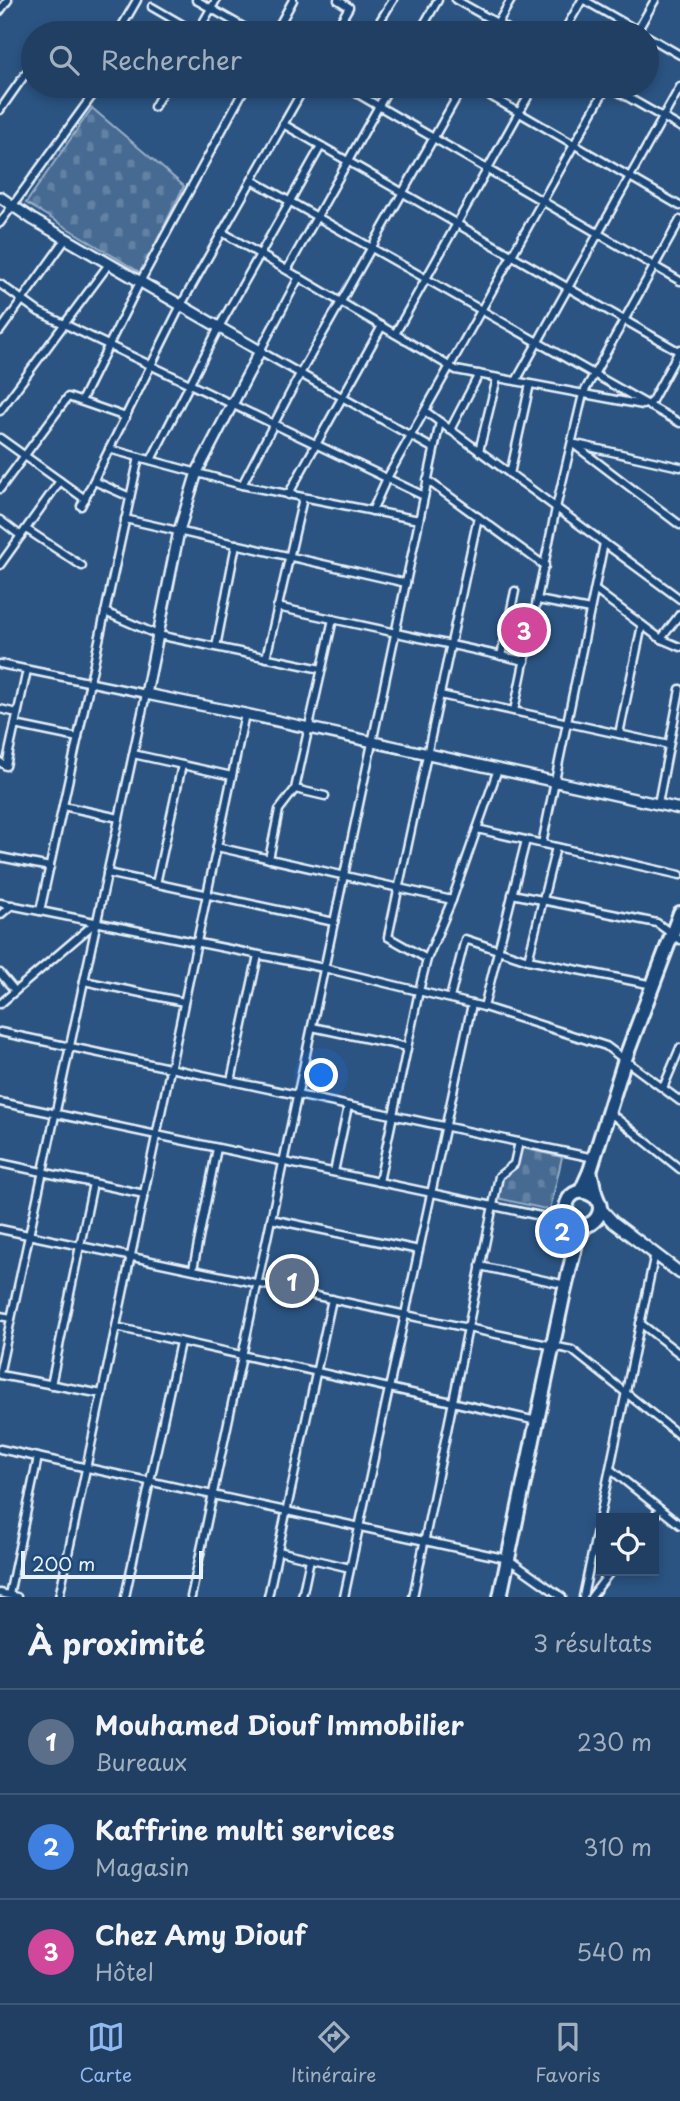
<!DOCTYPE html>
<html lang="fr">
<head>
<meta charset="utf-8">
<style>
  :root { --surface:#203f62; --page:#2d4a6b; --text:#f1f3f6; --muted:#a2afbe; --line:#3d5877; --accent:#90b9f0 }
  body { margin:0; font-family:"Playpen Sans",sans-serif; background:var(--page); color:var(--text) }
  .controls { position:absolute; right:21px; bottom:21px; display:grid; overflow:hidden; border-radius:0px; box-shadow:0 4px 10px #0003 }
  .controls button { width:63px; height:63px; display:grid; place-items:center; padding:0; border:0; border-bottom:2px solid var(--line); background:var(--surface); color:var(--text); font:35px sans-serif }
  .scale { position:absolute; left:21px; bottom:18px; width:182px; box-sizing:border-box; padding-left:7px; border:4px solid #e8f1f8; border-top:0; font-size:19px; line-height:24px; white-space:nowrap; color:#e8f1f8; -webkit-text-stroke:5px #1f4a7a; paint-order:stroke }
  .you { position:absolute; left:322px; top:1076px; width:24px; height:24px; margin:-18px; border:5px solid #fff; border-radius:50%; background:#1a73e8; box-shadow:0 0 0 10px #1a73e833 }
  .badge { display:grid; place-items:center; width:46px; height:46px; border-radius:50%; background:var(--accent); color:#fff; font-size:23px; font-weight:700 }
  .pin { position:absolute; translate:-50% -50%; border:4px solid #fff; box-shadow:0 2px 7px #0006 }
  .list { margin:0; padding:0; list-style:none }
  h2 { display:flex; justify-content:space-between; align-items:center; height:91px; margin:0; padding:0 28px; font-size:30px }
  h2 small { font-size:23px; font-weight:400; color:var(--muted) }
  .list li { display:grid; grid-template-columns:46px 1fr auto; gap:21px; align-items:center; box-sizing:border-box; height:105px; padding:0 28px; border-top:2px solid var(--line) }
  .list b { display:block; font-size:26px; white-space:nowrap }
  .list p { margin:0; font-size:23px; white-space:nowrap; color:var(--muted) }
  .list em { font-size:23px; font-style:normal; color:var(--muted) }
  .icon { flex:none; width:38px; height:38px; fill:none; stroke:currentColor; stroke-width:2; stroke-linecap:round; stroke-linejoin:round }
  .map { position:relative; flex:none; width:680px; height:1597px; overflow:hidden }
  .search { position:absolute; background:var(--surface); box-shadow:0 4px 10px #0003; left:21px; right:21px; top:21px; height:77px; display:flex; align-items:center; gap:18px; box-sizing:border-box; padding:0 24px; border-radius:38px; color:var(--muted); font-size:26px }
  .sheet { height:406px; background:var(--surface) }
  nav { display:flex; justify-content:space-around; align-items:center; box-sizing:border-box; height:98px; border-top:2px solid var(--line); background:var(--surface); font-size:19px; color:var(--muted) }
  nav a { display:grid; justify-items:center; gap:4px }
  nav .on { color:var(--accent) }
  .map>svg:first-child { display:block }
</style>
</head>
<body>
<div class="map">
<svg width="680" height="1597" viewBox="0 0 680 1597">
  <defs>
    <pattern id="cemetery-stones" width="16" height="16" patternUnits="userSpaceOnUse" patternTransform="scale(1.75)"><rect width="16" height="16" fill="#476b93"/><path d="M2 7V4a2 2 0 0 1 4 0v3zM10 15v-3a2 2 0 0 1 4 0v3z" fill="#6281a3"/></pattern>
  </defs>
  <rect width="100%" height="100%" fill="#2b5482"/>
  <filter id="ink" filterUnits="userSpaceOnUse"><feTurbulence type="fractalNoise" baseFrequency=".0143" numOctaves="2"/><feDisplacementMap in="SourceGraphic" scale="14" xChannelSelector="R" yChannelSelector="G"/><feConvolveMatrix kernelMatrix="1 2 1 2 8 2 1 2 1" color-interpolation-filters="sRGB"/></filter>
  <g filter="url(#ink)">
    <g fill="url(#cemetery-stones)" stroke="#98aec6" stroke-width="2">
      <polygon points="92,108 184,186 141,273 26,203"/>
      <polygon points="522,1148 562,1157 550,1210 497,1198 501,1178 517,1167"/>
    </g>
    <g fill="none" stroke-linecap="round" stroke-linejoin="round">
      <defs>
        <g id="street">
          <polyline points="196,0 254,33"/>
          <polyline points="456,0 515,33"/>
          <polyline points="584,0 642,33"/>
          <polyline points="152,7 197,33"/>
          <polyline points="0,11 8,0"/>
          <polyline points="118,33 137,0"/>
          <polyline points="197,33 216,0"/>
          <polyline points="275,33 293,0"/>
          <polyline points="334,33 349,7 338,0"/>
          <polyline points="382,33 375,29 393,0"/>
          <polyline points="419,33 438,0"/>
          <polyline points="492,33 511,0"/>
          <polyline points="563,33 582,0"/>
          <polyline points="636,33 655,0"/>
          <polyline points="647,36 680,55"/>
          <polyline points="344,86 680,281"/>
          <polyline points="473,86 680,206"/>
          <polyline points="608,86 680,127"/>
          <polyline points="154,107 166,86"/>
          <polyline points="0,110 33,63"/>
          <polyline points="283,124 680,352"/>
          <polyline points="252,180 680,423"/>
          <polyline points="0,223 97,89"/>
          <polyline points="222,232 456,370 643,405"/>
          <polyline points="287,270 390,86"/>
          <polyline points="299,277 260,351 434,449"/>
          <polyline points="0,284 39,312 424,496"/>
          <polyline points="0,331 66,239"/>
          <polyline points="395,334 534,86"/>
          <polyline points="516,381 680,87"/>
          <polyline points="81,401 140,282 246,86"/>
          <polyline points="649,406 680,349"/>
          <polyline points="0,411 109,264"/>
          <polyline points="425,411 680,599"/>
          <polyline points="450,430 479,374"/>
          <polyline points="0,438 85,499"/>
          <polyline points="572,443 680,525"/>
          <polyline points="576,444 680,467"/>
          <polyline points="109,449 242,485 419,520"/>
          <polyline points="479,451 497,378"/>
          <polyline points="151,460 219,327 321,146"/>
          <polyline points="510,474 530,384"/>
          <polyline points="427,480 545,566"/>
          <polyline points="94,481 130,497"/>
          <polyline points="242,485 300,374 463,86"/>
          <polyline points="0,489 68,397 126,417"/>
          <polyline points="288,495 382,326"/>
          <polyline points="81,506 181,305 305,86"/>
          <polyline points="372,511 387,478 607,86"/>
          <polyline points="125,519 406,583"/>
          <polyline points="0,520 21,536"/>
          <polyline points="26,529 82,566"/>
          <polyline points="0,565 60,481"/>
          <polyline points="595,590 661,639 680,647"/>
          <polyline points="538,600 590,610"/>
          <polyline points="277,607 525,661"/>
          <polyline points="105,612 158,635 321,669"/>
          <polyline points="661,639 680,614"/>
          <polyline points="216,647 236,544"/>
          <polyline points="501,656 515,591"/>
          <polyline points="266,658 303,498"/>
          <polyline points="0,664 146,694 0,1370"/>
          <polyline points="440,695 669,745"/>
          <polyline points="0,709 17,713"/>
          <polyline points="514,711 556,508 583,394 680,220"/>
          <polyline points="15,725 78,738"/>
          <polyline points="619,734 642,625"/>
          <polyline points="133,754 232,776"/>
          <polyline points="0,762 6,766 27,670"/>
          <polyline points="295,789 325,796"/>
          <polyline points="658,804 680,689"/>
          <polyline points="63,806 119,818"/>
          <polyline points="477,829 680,875"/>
          <polyline points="542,844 604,543"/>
          <polyline points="217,847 452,900"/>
          <polyline points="0,857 50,867"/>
          <polyline points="269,859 279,810 295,789 333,619"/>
          <polyline points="107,873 334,922"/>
          <polyline points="156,884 182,765"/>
          <polyline points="512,894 657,923 680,940"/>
          <polyline points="0,903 324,968 484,1007 606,1046 680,1101"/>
          <polyline points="40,911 139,457"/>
          <polyline points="0,915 12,905"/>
          <polyline points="427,959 388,937 478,517"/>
          <polyline points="528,960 556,847"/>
          <polyline points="0,973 15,991"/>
          <polyline points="84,981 184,1002"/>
          <polyline points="450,998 465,939 528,960 653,985"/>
          <polyline points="0,1004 96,922"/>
          <polyline points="484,1007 526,840"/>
          <polyline points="312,1027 407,1047"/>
          <polyline points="0,1032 594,1158"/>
          <polyline points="231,1081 258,955"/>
          <polyline points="663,1088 680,1048"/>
          <polyline points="0,1102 550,1218 567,1215"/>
          <polyline points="609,1112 680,1169"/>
          <polyline points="0,1163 144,1194"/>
          <polyline points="334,1172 348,1106"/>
          <polyline points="379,1182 419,991 427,959 452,900 498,769"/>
          <polyline points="271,1219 419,1250"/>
          <polyline points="0,1229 572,1350 680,1436"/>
          <polyline points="480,1266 566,1285"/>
          <polyline points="193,1269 217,1148"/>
          <polyline points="0,1316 11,1318"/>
          <polyline points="640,1323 680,1354"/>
          <polyline points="116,1327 537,1421"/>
          <polyline points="0,1375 102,1394"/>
          <polyline points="51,1385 93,1183"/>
          <polyline points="0,1449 508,1559 562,1597"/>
          <polyline points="610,1469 680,1525"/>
          <polyline points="653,1518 660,1509"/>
          <polyline points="278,1551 350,1568"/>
          <polyline points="0,1593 17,1597"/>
          <polyline points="9,1595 38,1457"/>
          <polyline points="59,1597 245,714"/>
          <polyline points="125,1597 180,1342"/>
          <polyline points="191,1597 440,422"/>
          <polyline points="268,1597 332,1299"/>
          <polyline points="302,1597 310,1559"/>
          <polyline points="344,1597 472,1004"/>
          <polyline points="413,1597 499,1176 514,1164 519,1142"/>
          <polyline points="583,1597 655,1253"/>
          <polyline points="591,1597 611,1571"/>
        </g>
        <polyline id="secondary" points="0,197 32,219 260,351 197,472 179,531 146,694 245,714 680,809"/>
        <polyline id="primary" points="600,1208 613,1222 680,1273"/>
        <g id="highway">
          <path d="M590,1171c2,7 3,14 5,21 1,6 5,10 5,16 0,10 -9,18 -18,18 -29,-2 -15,-50 13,-29"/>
          <polyline points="581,1191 590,1171 625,1059 680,913"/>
          <polyline points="500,1597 563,1297 576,1243 585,1226"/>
        </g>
      </defs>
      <use href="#street" stroke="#e8f1f8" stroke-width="11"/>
      <use href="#secondary" stroke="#e8f1f8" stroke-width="14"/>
      <use href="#primary" stroke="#e8f1f8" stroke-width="15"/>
      <use href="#highway" stroke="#e8f1f8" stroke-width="18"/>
      <use href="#street" stroke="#1f4a7a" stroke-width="6"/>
      <use href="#secondary" stroke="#1f4a7a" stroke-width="9"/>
      <use href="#primary" stroke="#1f4a7a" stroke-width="10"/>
      <use href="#highway" stroke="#1f4a7a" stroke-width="12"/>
    </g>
  </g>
</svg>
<div class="controls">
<button><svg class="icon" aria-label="locate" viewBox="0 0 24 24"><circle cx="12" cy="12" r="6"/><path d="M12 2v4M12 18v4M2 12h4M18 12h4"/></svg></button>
</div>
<div class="scale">200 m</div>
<div class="you"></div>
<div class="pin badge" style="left:292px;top:1281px;background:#5c6f8a">1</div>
<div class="pin badge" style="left:562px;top:1231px;background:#3f7fe0">2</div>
<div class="pin badge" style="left:524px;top:630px;background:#d1479c">3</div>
<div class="search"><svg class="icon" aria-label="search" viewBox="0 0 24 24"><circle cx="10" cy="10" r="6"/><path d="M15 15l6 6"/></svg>Rechercher</div>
</div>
<section class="sheet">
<h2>À proximité<small>3 résultats</small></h2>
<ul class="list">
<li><span class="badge" style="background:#5c6f8a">1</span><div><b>Mouhamed Diouf Immobilier</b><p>Bureaux</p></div><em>230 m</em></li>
<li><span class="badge" style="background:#3f7fe0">2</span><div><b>Kaffrine multi services</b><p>Magasin</p></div><em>310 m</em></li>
<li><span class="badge" style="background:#d1479c">3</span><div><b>Chez Amy Diouf</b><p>Hôtel</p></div><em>540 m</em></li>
</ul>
</section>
<nav>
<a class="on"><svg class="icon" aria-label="map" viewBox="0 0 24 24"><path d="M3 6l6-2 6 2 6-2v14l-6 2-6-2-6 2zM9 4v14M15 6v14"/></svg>Carte</a>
<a><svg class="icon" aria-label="directions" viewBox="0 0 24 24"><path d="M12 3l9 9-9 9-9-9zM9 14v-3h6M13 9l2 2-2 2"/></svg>Itinéraire</a>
<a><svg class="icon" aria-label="saved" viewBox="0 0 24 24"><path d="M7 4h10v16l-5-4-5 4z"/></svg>Favoris</a>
</nav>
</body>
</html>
